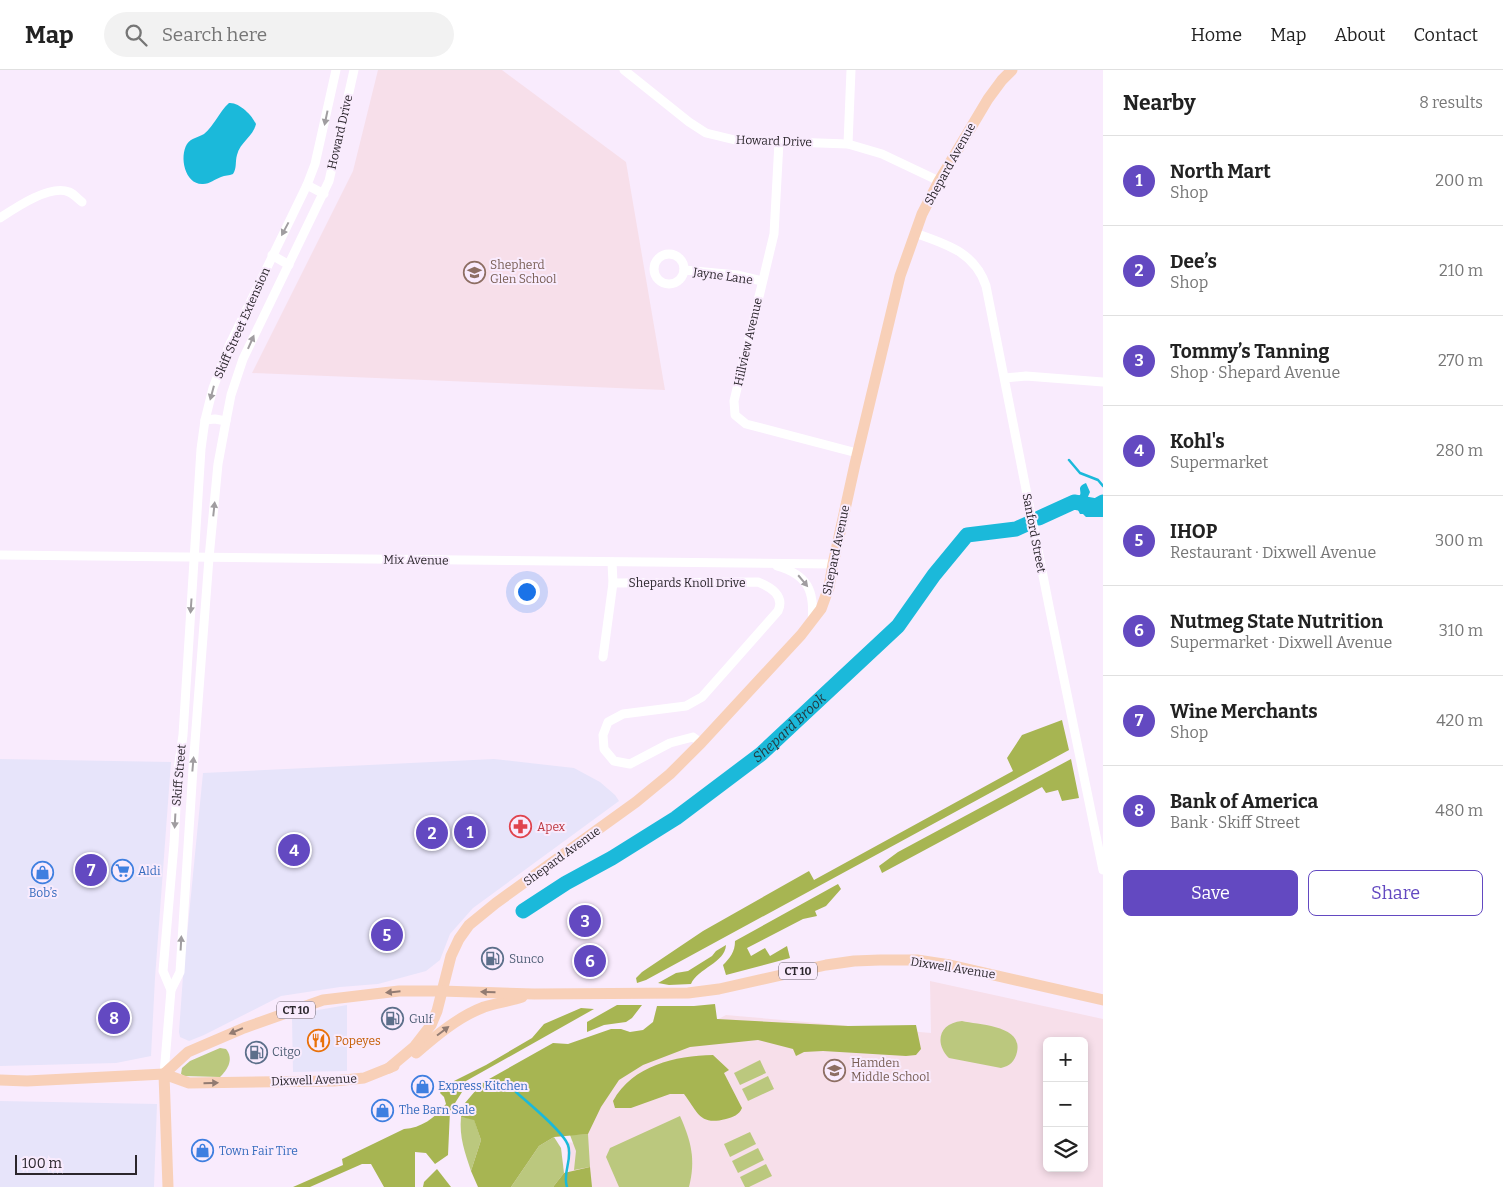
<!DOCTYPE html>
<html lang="en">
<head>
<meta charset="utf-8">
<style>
  :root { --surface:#fff; --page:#f2f2f2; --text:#222; --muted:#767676; --line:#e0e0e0; --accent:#6349c1 }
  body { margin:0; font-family:Bitter,serif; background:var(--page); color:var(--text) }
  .controls { position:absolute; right:15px; bottom:15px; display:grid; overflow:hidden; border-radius:8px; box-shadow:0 2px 8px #0003 }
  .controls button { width:45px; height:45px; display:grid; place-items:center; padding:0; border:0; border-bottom:1px solid var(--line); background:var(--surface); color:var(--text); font:25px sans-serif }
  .scale { position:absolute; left:15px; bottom:12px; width:122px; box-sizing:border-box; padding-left:5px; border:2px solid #2b262c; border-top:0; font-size:14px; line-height:18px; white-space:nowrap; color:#2b262c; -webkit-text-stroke:4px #f9ebfd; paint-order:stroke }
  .you { position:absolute; left:526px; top:521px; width:18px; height:18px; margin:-12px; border:4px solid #fff; border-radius:50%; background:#1a73e8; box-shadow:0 0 0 8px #1a73e833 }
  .badge { display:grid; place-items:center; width:32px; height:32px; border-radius:50%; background:var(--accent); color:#fff; font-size:16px; font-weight:700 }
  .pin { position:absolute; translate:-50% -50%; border:2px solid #fff; box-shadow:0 1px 5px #0006 }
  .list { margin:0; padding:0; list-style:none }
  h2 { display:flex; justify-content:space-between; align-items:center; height:65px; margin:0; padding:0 20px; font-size:21px }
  h2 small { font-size:16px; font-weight:400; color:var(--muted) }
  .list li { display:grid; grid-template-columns:32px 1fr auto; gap:15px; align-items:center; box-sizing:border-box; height:90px; padding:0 20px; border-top:1px solid var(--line) }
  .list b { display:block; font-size:19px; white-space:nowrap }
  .list p { margin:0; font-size:16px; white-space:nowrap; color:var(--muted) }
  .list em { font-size:16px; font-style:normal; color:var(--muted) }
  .actions { display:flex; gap:10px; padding:15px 20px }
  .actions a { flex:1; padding:11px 0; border:1px solid var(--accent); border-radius:8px; text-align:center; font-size:18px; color:var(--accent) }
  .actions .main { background:var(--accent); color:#fff }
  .icon { flex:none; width:28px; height:28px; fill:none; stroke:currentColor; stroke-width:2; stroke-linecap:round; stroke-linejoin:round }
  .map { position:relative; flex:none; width:1103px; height:1117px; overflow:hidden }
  header { display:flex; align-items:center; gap:30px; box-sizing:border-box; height:70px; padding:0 25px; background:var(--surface); border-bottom:1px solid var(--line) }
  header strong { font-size:24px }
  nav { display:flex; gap:28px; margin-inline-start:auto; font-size:18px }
  .search { width:350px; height:45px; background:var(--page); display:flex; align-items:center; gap:12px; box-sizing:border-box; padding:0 18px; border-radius:28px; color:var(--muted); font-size:19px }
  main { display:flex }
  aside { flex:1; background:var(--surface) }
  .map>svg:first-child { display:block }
</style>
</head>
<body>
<header>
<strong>Map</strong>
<div class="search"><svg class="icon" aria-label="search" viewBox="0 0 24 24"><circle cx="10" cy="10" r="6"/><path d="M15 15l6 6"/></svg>Search here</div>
<nav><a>Home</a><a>Map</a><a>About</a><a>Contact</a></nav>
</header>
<main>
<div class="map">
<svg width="1103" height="1117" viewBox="0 0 1103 1117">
  <rect width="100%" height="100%" fill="#f9ebfd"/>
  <g fill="#e7e4fa">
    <polygon points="0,689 171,692 155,908 151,986 116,993 0,996"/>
    <polygon points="494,689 574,698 600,712 615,725 619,731 473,838 450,864 440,890 426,901 378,914 340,917 281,926 204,965 189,971 180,967 179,962 183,906 203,703"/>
    <polygon points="347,935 347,1001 293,1002 292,949 318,940"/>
    <polygon points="0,1031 157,1034 154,1117 0,1117"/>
  </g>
  <g fill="#f7dfea" fill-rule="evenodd">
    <polygon points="378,0 502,0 626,92 665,320 252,303 353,101"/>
    <path d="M930,911l173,38v168h-522l-12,-15 -3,-30 10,1 -9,-44 159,-84 205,18zM1047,971h37v127h-37z"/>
  </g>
  <g fill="#bbc87e">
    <path d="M962,951c17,4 61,4 55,31 -2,9 -7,14 -16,16l-52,-10c-15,-15 -10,-35 13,-37z"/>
    <path d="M220,978l6,1c8,10 2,20 -6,28l-36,-1 -3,-2 1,-6 8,-7z"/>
    <polygon points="760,990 766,1003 740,1015 734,1003"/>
    <polygon points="768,1006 774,1019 748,1031 742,1019"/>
    <path d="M680,1046c11,25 16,43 9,71h-70l-13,-30 4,-9z"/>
    <path d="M461,1047l13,2 7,21 -10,31c-6,-18 -12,-34 -10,-54z"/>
    <polygon points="750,1062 756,1074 730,1087 724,1074"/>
    <polygon points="588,1064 590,1097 574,1100 576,1081 570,1065"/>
    <polygon points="554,1067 561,1078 564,1103 553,1117 511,1117 539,1076"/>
    <polygon points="758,1078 764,1090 738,1103 732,1091"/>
    <polygon points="766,1094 772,1106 749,1117 745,1117 740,1107"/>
  </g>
  <g fill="#a7b552">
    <polygon points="1062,650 1069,680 646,910 637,913 636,908 642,902 703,861 809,801 814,810 1013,701 1007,688 1022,665"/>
    <polygon points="1071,689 1079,728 1062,731 1058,720 1046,723 1042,717 882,803 879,796 898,782"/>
    <path d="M838,814l3,5 -15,17 -11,5 2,5 -14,3 -56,29 4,8 14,-8 5,8 17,-10 3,12 -64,17 -3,-10c7,-7 12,-13 12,-24z"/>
    <path d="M726,875c-1,18 -28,23 -35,39l-22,1 -11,-2 18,-10 12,-2 24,-15 4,-5z"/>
    <polygon points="715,934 717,949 848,956 916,955 921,979 916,985 906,986 823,981 804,982 796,986 793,979 758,970 690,977 643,995 619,1010 601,1037 588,1064 554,1067 539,1076 511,1117 478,1117 471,1101 481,1070 474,1050 461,1047 465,1033 482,1013 553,973 568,974 611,959 621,959 630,962 643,960 653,952 657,936 694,936"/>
    <polygon points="617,935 642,935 632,948 626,952 604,955 587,962 587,952"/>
    <path d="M581,938l13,1 -128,72 -4,11 -12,19 -2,44 -13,9 -9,-11 -11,-1v35h-31l-13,-23h-9l-52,23h-17l50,-22 -1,-6 62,-30c17,-1 31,-11 42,-25l-2,-7 -4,-4 4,-7 42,-21 46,-27 12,-14z"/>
    <path d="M713,985l16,15 -5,3 18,35c-3,7 -9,9 -16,11 -27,7 -28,-7 -42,-25h-14l-39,14h-16l-2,-7c20,-36 62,-45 100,-46z"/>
    <polygon points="590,1097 592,1117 553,1117 564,1103"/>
    <polygon points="437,1099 451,1117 423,1117 424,1112"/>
  </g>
  <g fill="#1bb9da">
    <path d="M229,33c10,-1 23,12 27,21 -3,13 -16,18 -19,31 -2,7 0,13 -4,19 -4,2 -8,1 -12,3 -6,2 -11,7 -18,7 -18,1 -24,-27 -16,-40 4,-6 12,-7 17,-10 10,-8 15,-22 25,-31z"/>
    <path d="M1086,413l4,9 -3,7h7l9,-4v22h-17l-3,-3h-3l-8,-16 8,-3c2,-4 -4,-8 6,-12z"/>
  </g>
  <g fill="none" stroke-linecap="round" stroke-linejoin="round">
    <g stroke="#1bb9da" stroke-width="2.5">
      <polyline points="1069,390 1080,403 1098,410 1103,416"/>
      <path d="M516,1022c12,11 47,39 52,53 5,14 -6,28 -1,42"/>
    </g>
    <g stroke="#1bb9da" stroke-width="15">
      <polyline points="1039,448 1074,432 1096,436 1103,432"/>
      <path id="s1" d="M523,841l43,-28 46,-25 64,-40 85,-64 137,-128 36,-51 33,-40 49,-6 11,-5"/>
    </g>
    <g stroke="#fff" stroke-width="9">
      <polyline points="624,0 689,52 706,63 735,70 848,74 882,84 939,111"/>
      <polyline points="779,72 774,164 734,331 735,345 746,354 857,383"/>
      <polyline points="848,74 851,0"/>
      <polyline points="307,115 324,124"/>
      <path d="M0,148c15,-10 50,-34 69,-26 5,2 9,7 13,10"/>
      <path d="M915,163c31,11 60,19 71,53l63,320 54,264"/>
      <circle cx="669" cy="199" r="15"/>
      <polyline points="272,185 289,195"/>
      <polyline points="684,200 737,205 762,211"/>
      <polyline points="1005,308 1026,306 1103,312"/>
      <polyline points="205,350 215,349 226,351"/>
      <polyline points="0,485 833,494"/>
      <path d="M612,492l1,21 145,-1c13,5 27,14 20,29l-76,86 -16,9 -63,8 -15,8 -5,13 1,14 10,12 16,3 40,-21 23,-6 8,6"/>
      <path d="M777,496c31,9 38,25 35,56"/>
      <polyline points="603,587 613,513"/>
      <polyline points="171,920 163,901 174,774 178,700 183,665 201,379 205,350 213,318 229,276 307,115 315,94 336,0"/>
      <polyline points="164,1004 171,920 180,902 193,698 209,488 218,394 226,351 231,325 243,289 329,111 354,0"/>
    </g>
    <g stroke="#f8d0b8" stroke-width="11">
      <path d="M416,983c21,-18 42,-36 68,-46 13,-4 26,-6 38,-10"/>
      <polyline points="389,998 414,977 431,955 437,941 451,886 459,869 469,855 496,833 636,732 670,704 701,673 801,565 821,539 829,517 833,494 855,394 900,206 922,144 939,111 988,29 1002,10 1012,0"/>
      <polyline points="164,1004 188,982 244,958 323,930 399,921 441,921 534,924 688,923 719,919 826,895 854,891 880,890 917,890 950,895 1103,930"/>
      <polyline points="164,1004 168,1117"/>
      <polyline points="0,1010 27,1011 164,1004 189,1013 334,1011 364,1008 394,996"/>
    </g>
  </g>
  <defs><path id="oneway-solid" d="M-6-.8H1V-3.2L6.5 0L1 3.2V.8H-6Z" transform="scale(1.25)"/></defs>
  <g fill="#a09da0">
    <use href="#oneway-solid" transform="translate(326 48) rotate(102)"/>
    <use href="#oneway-solid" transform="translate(285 159) rotate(118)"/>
    <use href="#oneway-solid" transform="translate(251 272) rotate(-66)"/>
    <use href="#oneway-solid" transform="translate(212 323) rotate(105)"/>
    <use href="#oneway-solid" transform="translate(214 439) rotate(-84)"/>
    <use href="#oneway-solid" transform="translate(803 511) rotate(50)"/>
    <use href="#oneway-solid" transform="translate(191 536) rotate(94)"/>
    <use href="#oneway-solid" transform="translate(193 694) rotate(-85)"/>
    <use href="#oneway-solid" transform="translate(175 751) rotate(93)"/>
    <use href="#oneway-solid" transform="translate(181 873) rotate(-87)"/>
  </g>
  <g fill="#927b72">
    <use href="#oneway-solid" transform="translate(393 922) rotate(174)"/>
    <use href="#oneway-solid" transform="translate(488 922) rotate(-178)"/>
    <use href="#oneway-solid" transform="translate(236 961) rotate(157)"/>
    <use href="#oneway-solid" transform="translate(443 961) rotate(-37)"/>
    <use href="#oneway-solid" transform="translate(211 1013) rotate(-1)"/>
  </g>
  <defs>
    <symbol id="school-ring" viewBox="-11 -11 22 22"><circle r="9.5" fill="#f9ebfd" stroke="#8d6e63" stroke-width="1.5"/><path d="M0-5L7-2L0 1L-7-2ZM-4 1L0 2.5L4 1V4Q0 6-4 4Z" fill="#8d6e63"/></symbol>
    <symbol id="pharmacy-ring" viewBox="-11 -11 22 22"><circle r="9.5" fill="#f9ebfd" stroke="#e0444e" stroke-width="1.5"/><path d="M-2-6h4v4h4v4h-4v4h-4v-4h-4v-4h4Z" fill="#e0444e"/></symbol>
    <symbol id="supermarket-ring" viewBox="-11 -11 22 22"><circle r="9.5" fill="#f9ebfd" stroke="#3f7fe0" stroke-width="1.5"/><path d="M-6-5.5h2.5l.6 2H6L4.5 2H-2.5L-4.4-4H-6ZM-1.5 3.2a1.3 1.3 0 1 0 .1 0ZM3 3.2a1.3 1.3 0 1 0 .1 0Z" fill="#3f7fe0"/></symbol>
    <symbol id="shop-ring" viewBox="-11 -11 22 22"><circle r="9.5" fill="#f9ebfd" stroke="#3f7fe0" stroke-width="1.5"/><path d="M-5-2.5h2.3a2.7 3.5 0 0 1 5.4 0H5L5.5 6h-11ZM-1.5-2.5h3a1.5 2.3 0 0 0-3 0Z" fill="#3f7fe0"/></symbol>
    <symbol id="fuel-ring" viewBox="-11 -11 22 22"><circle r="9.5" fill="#f9ebfd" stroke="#5c6f8a" stroke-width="1.5"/><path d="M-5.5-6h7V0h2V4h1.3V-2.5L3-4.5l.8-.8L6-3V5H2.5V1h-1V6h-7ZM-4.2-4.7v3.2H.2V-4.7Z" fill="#5c6f8a"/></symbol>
    <symbol id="restaurant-ring" viewBox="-11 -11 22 22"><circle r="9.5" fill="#f9ebfd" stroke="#e8710a" stroke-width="1.5"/><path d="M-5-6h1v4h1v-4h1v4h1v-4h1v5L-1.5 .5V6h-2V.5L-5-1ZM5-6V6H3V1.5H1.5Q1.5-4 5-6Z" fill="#e8710a"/></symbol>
  </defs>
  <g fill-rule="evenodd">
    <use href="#school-ring" x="462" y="190" width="25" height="25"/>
    <use href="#pharmacy-ring" x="508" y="744" width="25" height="25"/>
    <use href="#supermarket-ring" x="110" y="788" width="25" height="25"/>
    <use href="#shop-ring" x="30" y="790" width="25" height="25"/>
    <use href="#fuel-ring" x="480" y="876" width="25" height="25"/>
    <use href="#fuel-ring" x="380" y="936" width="25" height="25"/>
    <use href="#restaurant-ring" x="306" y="958" width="25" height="25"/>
    <use href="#fuel-ring" x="244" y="970" width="25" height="25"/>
    <use href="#school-ring" x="822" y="988" width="25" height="25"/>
    <use href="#shop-ring" x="410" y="1004" width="25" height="25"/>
    <use href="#shop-ring" x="370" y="1028" width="25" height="25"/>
    <use href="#shop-ring" x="190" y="1068" width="25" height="25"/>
  </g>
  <g text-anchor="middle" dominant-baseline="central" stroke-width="4" stroke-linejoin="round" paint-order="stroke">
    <g fill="#f9ebfd" stroke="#69616b" stroke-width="1">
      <rect x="779" y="892.5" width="38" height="17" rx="4"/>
      <rect x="277" y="931.5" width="38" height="17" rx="4"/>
    </g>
    <g font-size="11" font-weight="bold" fill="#2b262c">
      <text x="798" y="901">CT 10</text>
      <text x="296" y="940">CT 10</text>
    </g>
    <g font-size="12" fill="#2b262c" stroke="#f9ebfd">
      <text transform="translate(340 62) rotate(-77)">Howard Drive</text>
      <text transform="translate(774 71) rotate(2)">Howard Drive</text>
      <text transform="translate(950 94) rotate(-61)">Shepard Avenue</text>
      <text transform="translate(723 206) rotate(8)">Jayne Lane</text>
      <text transform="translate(242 253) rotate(-66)">Skiff Street Extension</text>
      <text transform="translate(748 272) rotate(-77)">Hillview Avenue</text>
      <text transform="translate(1034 463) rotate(79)">Sanford Street</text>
      <text transform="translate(836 480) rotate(-78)">Shepard Avenue</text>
      <text transform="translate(416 490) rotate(1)">Mix Avenue</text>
      <text x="687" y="513">Shepards Knoll Drive</text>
      <text transform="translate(179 705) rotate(-85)">Skiff Street</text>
      <text transform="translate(562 786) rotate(-36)">Shepard Avenue</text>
      <text transform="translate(953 898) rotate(9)">Dixwell Avenue</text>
      <text transform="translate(314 1010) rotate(-2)">Dixwell Avenue</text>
    </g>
    <g font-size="12" fill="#785e54" stroke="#f9ebfd" text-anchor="start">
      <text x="490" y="195">Shepherd<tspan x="490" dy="14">Glen School</tspan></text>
      <text x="851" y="993">Hamden<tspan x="851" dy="14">Middle School</tspan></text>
    </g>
    <g font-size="12" fill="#be3a42" stroke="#f9ebfd" text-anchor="start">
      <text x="537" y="757">Apex</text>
    </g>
    <g font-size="12" fill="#366cbe" stroke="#f9ebfd" text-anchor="start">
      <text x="138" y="801">Aldi</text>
      <text x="43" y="823" text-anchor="middle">Bob’s</text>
      <text x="438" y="1016">Express Kitchen</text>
      <text x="399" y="1040">The Barn Sale</text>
      <text x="219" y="1081">Town Fair Tire</text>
    </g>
    <g font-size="12" fill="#4e5e75" stroke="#f9ebfd" text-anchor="start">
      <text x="509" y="889">Sunco</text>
      <text x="409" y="949">Gulf</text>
      <text x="272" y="982">Citgo</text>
    </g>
    <g font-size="12" fill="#c56008" stroke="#f9ebfd" text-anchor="start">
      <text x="335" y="971">Popeyes</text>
    </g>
    <g font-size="14" font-style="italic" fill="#243b41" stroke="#f9ebfd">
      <text stroke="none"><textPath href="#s1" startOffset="324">Shepard Brook</textPath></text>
    </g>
  </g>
</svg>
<div class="controls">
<button>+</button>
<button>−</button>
<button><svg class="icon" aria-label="layers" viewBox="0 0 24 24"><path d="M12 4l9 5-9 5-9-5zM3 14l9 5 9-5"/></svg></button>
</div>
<div class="scale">100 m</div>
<div class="you"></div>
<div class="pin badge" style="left:470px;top:762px">1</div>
<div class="pin badge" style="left:432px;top:763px">2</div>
<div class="pin badge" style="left:585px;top:851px">3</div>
<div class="pin badge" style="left:294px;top:780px">4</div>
<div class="pin badge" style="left:387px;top:865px">5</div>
<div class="pin badge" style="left:590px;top:891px">6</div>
<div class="pin badge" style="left:91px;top:800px">7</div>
<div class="pin badge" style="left:114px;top:948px">8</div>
</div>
<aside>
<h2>Nearby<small>8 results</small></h2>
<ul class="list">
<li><span class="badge">1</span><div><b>North Mart</b><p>Shop</p></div><em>200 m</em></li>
<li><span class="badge">2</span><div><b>Dee’s</b><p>Shop</p></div><em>210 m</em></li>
<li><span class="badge">3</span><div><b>Tommy’s Tanning</b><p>Shop · Shepard Avenue</p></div><em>270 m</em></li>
<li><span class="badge">4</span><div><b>Kohl's</b><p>Supermarket</p></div><em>280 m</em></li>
<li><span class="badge">5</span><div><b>IHOP</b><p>Restaurant · Dixwell Avenue</p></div><em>300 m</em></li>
<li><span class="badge">6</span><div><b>Nutmeg State Nutrition</b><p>Supermarket · Dixwell Avenue</p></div><em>310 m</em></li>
<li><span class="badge">7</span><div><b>Wine Merchants</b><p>Shop</p></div><em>420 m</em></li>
<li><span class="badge">8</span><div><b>Bank of America</b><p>Bank · Skiff Street</p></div><em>480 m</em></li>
</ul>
<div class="actions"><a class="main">Save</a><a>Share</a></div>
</aside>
</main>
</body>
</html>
